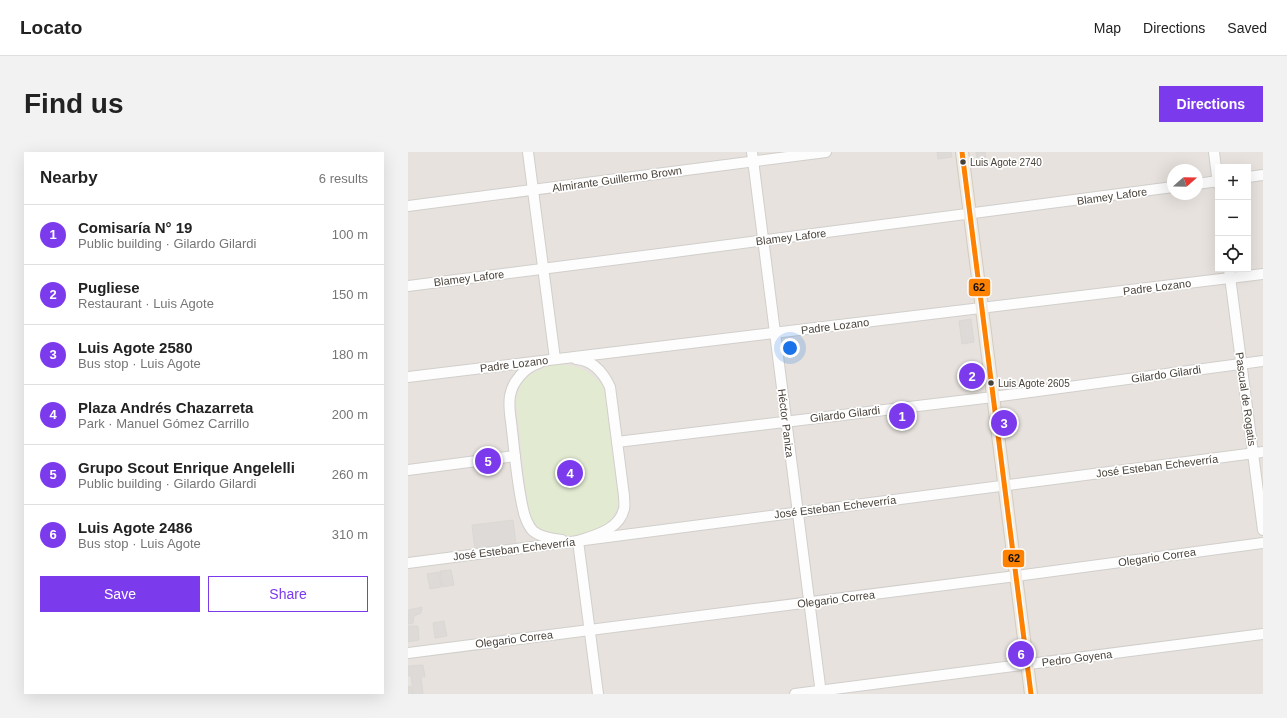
<!DOCTYPE html>
<html lang="en">
<head>
<meta charset="utf-8">
<style>
  :root { --surface:#fff; --page:#f2f2f2; --text:#222; --muted:#767676; --line:#e0e0e0; --accent:#7c3aed }
  body { margin:0; font-family:Arial,sans-serif; background:var(--page); color:var(--text) }
  .controls { position:absolute; right:12px; top:12px; display:grid; overflow:hidden; border-radius:0px; box-shadow:0 4px 16px #0002 }
  .controls button { width:36px; height:36px; display:grid; place-items:center; padding:0; border:0; border-bottom:1px solid var(--line); background:var(--surface); color:var(--text); font:20px sans-serif }
  .compass { position:absolute; left:759px; top:12px; width:36px; height:36px; border-radius:50%; background:var(--surface); box-shadow:0 4px 16px #0002; rotate:70deg }
  .you { position:absolute; left:382px; top:196px; width:14px; height:14px; margin:-10px; border:3px solid #fff; border-radius:50%; background:#1a73e8; box-shadow:0 0 0 6px #1a73e833 }
  .badge { display:grid; place-items:center; width:26px; height:26px; border-radius:50%; background:var(--accent); color:#fff; font-size:13px; font-weight:700 }
  .pin { position:absolute; translate:-50% -50%; border:2px solid #fff; box-shadow:0 1px 4px #0006 }
  .list { margin:0; padding:0; list-style:none }
  h2 { display:flex; justify-content:space-between; align-items:center; height:52px; margin:0; padding:0 16px; font-size:17px }
  h2 small { font-size:13px; font-weight:400; color:var(--muted) }
  .list li { display:grid; grid-template-columns:26px 1fr auto; gap:12px; align-items:center; box-sizing:border-box; height:60px; padding:0 16px; border-top:1px solid var(--line) }
  .list b { display:block; font-size:15px; white-space:nowrap }
  .list p { margin:0; font-size:13px; white-space:nowrap; color:var(--muted) }
  .list em { font-size:13px; font-style:normal; color:var(--muted) }
  .actions { display:flex; gap:8px; padding:12px 16px }
  .actions a { flex:1; padding:9px 0; border:1px solid var(--accent); border-radius:0px; text-align:center; font-size:14px; color:var(--accent) }
  .actions .main { background:var(--accent); color:#fff }
  .icon { flex:none; width:22px; height:22px; fill:none; stroke:currentColor; stroke-width:2; stroke-linecap:round; stroke-linejoin:round }
  .map { position:relative; flex:none; width:855px; height:542px; overflow:hidden; border-radius:0px }
  header { display:flex; align-items:center; gap:24px; box-sizing:border-box; height:56px; padding:0 20px; background:var(--surface); border-bottom:1px solid var(--line) }
  header strong { font-size:19px }
  nav { display:flex; gap:22px; margin-inline-start:auto; font-size:14px }
  .intro { display:flex; align-items:center; justify-content:space-between; box-sizing:border-box; height:96px; padding:0 24px }
  h1 { margin:0; font-size:28px }
  .button { padding:10px 18px; border-radius:0px; background:var(--accent); color:#fff; font-size:14px; font-weight:700 }
  main { display:flex; gap:24px; padding:0 24px }
  aside { flex:1; background:var(--surface); border-radius:0px; box-shadow:0 4px 16px #0002 }
  .map>svg:first-child { display:block }
</style>
</head>
<body>
<header>
<strong>Locato</strong>
<nav><a>Map</a><a>Directions</a><a>Saved</a></nav>
</header>
<div class="intro"><h1>Find us</h1><a class="button">Directions</a></div>
<main>
<aside>
<h2>Nearby<small>6 results</small></h2>
<ul class="list">
<li><span class="badge">1</span><div><b>Comisaría N° 19</b><p>Public building · Gilardo Gilardi</p></div><em>100 m</em></li>
<li><span class="badge">2</span><div><b>Pugliese</b><p>Restaurant · Luis Agote</p></div><em>150 m</em></li>
<li><span class="badge">3</span><div><b>Luis Agote 2580</b><p>Bus stop · Luis Agote</p></div><em>180 m</em></li>
<li><span class="badge">4</span><div><b>Plaza Andrés Chazarreta</b><p>Park · Manuel Gómez Carrillo</p></div><em>200 m</em></li>
<li><span class="badge">5</span><div><b>Grupo Scout Enrique Angelelli</b><p>Public building · Gilardo Gilardi</p></div><em>260 m</em></li>
<li><span class="badge">6</span><div><b>Luis Agote 2486</b><p>Bus stop · Luis Agote</p></div><em>310 m</em></li>
</ul>
<div class="actions"><a class="main">Save</a><a>Share</a></div>
</aside>
<div class="map">
<svg width="855" height="542" viewBox="0 0 855 542">
  <rect width="100%" height="100%" fill="#f3f1ef"/>
  <path fill="#e7e2dd" fill-rule="evenodd" d="M0,0h855v542h-855zM810,15h30v102h-30zM765,18h24v24h-24z"/>
  <path fill="#e2ebd1" d="M146,212c24,1 34,5 50,23l15,117 -7,15 -8,8 -27,9 -17,-1 -13,-3 -10,-6 -7,-10 -3,-18 -11,-98c2,-7 4,-16 9,-21 8,-7 19,-11 29,-15z"/>
  <g fill="#dddad7" stroke="#dbd8d4">
    <polygon points="529,0 543,0 544,5 530,7"/>
    <polygon points="568,0 577,0 578,5 569,7"/>
    <polygon points="563,167 566,190 554,192 551,169"/>
    <polygon points="568,212 570,234 560,235 558,214"/>
    <polygon points="105,368 108,392 67,397 64,373"/>
    <polygon points="43,418 46,433 34,435 32,419"/>
    <polygon points="31,420 33,435 22,437 19,422"/>
    <polygon points="14,455 13,461 6,464 5,471 0,472 0,458"/>
    <polygon points="36,469 39,484 27,486 25,471"/>
    <polygon points="0,474 10,474 11,488 0,490"/>
    <polygon points="15,513 17,525 13,525 15,542 5,542 3,524 0,524 0,514"/>
    <polygon points="1,534 4,536 5,542 0,542 0,535"/>
  </g>
  <g fill="none" stroke-linecap="round" stroke-linejoin="round">
    <defs>
      <g id="minor">
        <polyline points="120,0 147,207"/>
        <polyline points="344,0 413,542"/>
        <polyline points="806,0 810,32"/>
        <polyline points="840,25 855,23"/>
        <polyline points="789,32 810,29"/>
        <polyline points="0,54 418,0"/>
        <polyline points="821,117 855,378"/>
        <path d="M0,134c255,-33 510,-64 765,-99"/>
        <path d="M168,207c17,1 27,13 34,28l14,109c0,4 1,9 0,13 -5,21 -29,26 -46,32l20,153"/>
        <path d="M131,211c-14,4 -27,19 -29,33 -2,11 1,23 2,34 3,26 5,53 11,79 1,6 5,17 10,22 7,6 20,8 29,9"/>
        <polyline points="0,225 855,122"/>
        <polyline points="209,290 585,245 855,209"/>
        <polyline points="0,318 107,304"/>
        <polyline points="0,411 855,300"/>
        <polyline points="0,501 608,424 855,391"/>
        <polyline points="387,542 855,482"/>
      </g>
      <polyline id="major" points="554,0 623,542"/>
    </defs>
    <use href="#minor" stroke="#d1cfcc" stroke-width="12"/>
    <use href="#major" stroke="#d4cbbe" stroke-width="14"/>
    <use href="#minor" stroke="#fdfdfd" stroke-width="10"/>
    <use href="#major" stroke="#f1eee7" stroke-width="12"/>
    <defs>
      <polyline id="bus-1" points="554,0 623,542"/>
    </defs>
    <use href="#bus-1" stroke="#fff" stroke-width="8"/>
    <use href="#bus-1" stroke="#ff8100" stroke-width="5"/>
  </g>
  <g fill="#49423a" stroke="#fff" stroke-width="1.5">
    <circle cx="555" cy="10" r="3.5"/>
    <circle cx="583" cy="231" r="3.5"/>
  </g>
  <g text-anchor="middle" dominant-baseline="central" stroke-width="3.5" stroke-linejoin="round" paint-order="stroke">
    <g font-size="10" fill="#49423a" stroke="#fff" text-anchor="start">
      <text x="562" y="10">Luis Agote 2740</text>
      <text x="590" y="231">Luis Agote 2605</text>
    </g>
    <g font-size="11" fill="#49423a" stroke="#fff">
      <text transform="translate(209 27) rotate(-8)">Almirante Guillermo Brown</text>
      <text transform="translate(704 44) rotate(-8)">Blamey Lafore</text>
      <text transform="translate(383 85) rotate(-7)">Blamey Lafore</text>
      <text transform="translate(61 126) rotate(-7)">Blamey Lafore</text>
      <text transform="translate(749 135) rotate(-7)">Padre Lozano</text>
      <text transform="translate(427 174) rotate(-7)">Padre Lozano</text>
      <text transform="translate(106 212) rotate(-7)">Padre Lozano</text>
      <text transform="translate(758 222) rotate(-8)">Gilardo Gilardi</text>
      <text transform="translate(838 247) rotate(82)">Pascual de Rogatis</text>
      <text transform="translate(437 262) rotate(-7)">Gilardo Gilardi</text>
      <text transform="translate(378 271) rotate(83)">Héctor Paniza</text>
      <text transform="translate(749 314) rotate(-7)">José Esteban Echeverría</text>
      <text transform="translate(427 355) rotate(-7)">José Esteban Echeverría</text>
      <text transform="translate(106 397) rotate(-7)">José Esteban Echeverría</text>
      <text transform="translate(749 405) rotate(-8)">Olegario Correa</text>
      <text transform="translate(428 447) rotate(-7)">Olegario Correa</text>
      <text transform="translate(106 487) rotate(-7)">Olegario Correa</text>
      <text transform="translate(669 506) rotate(-7)">Pedro Goyena</text>
    </g>
  </g>
  <g stroke="#fff" stroke-width="1.5">
    <rect x="560" y="126" width="23" height="19" rx="4" fill="#ff8100"/>
    <rect x="594" y="397" width="23" height="19" rx="4" fill="#ff8100"/>
  </g>
  <g font-size="11" text-anchor="middle" font-weight="bold" fill="#111">
    <text x="571" y="139">62</text>
    <text x="606" y="410">62</text>
  </g>
</svg>
<div class="controls">
<button>+</button>
<button>−</button>
<button><svg class="icon" aria-label="locate" viewBox="0 0 24 24"><circle cx="12" cy="12" r="6"/><path d="M12 2v4M12 18v4M2 12h4M18 12h4"/></svg></button>
</div>
<svg class="compass" viewBox="-18 -18 36 36"><path d="M0-13l5 13h-10z" fill="#e53935"/><path d="M0 13l5-13h-10z" fill="#767676"/></svg>
<div class="you"></div>
<div class="pin badge" style="left:494px;top:264px">1</div>
<div class="pin badge" style="left:564px;top:224px">2</div>
<div class="pin badge" style="left:596px;top:271px">3</div>
<div class="pin badge" style="left:162px;top:321px">4</div>
<div class="pin badge" style="left:80px;top:309px">5</div>
<div class="pin badge" style="left:613px;top:502px">6</div>
</div>
</main>
</body>
</html>
